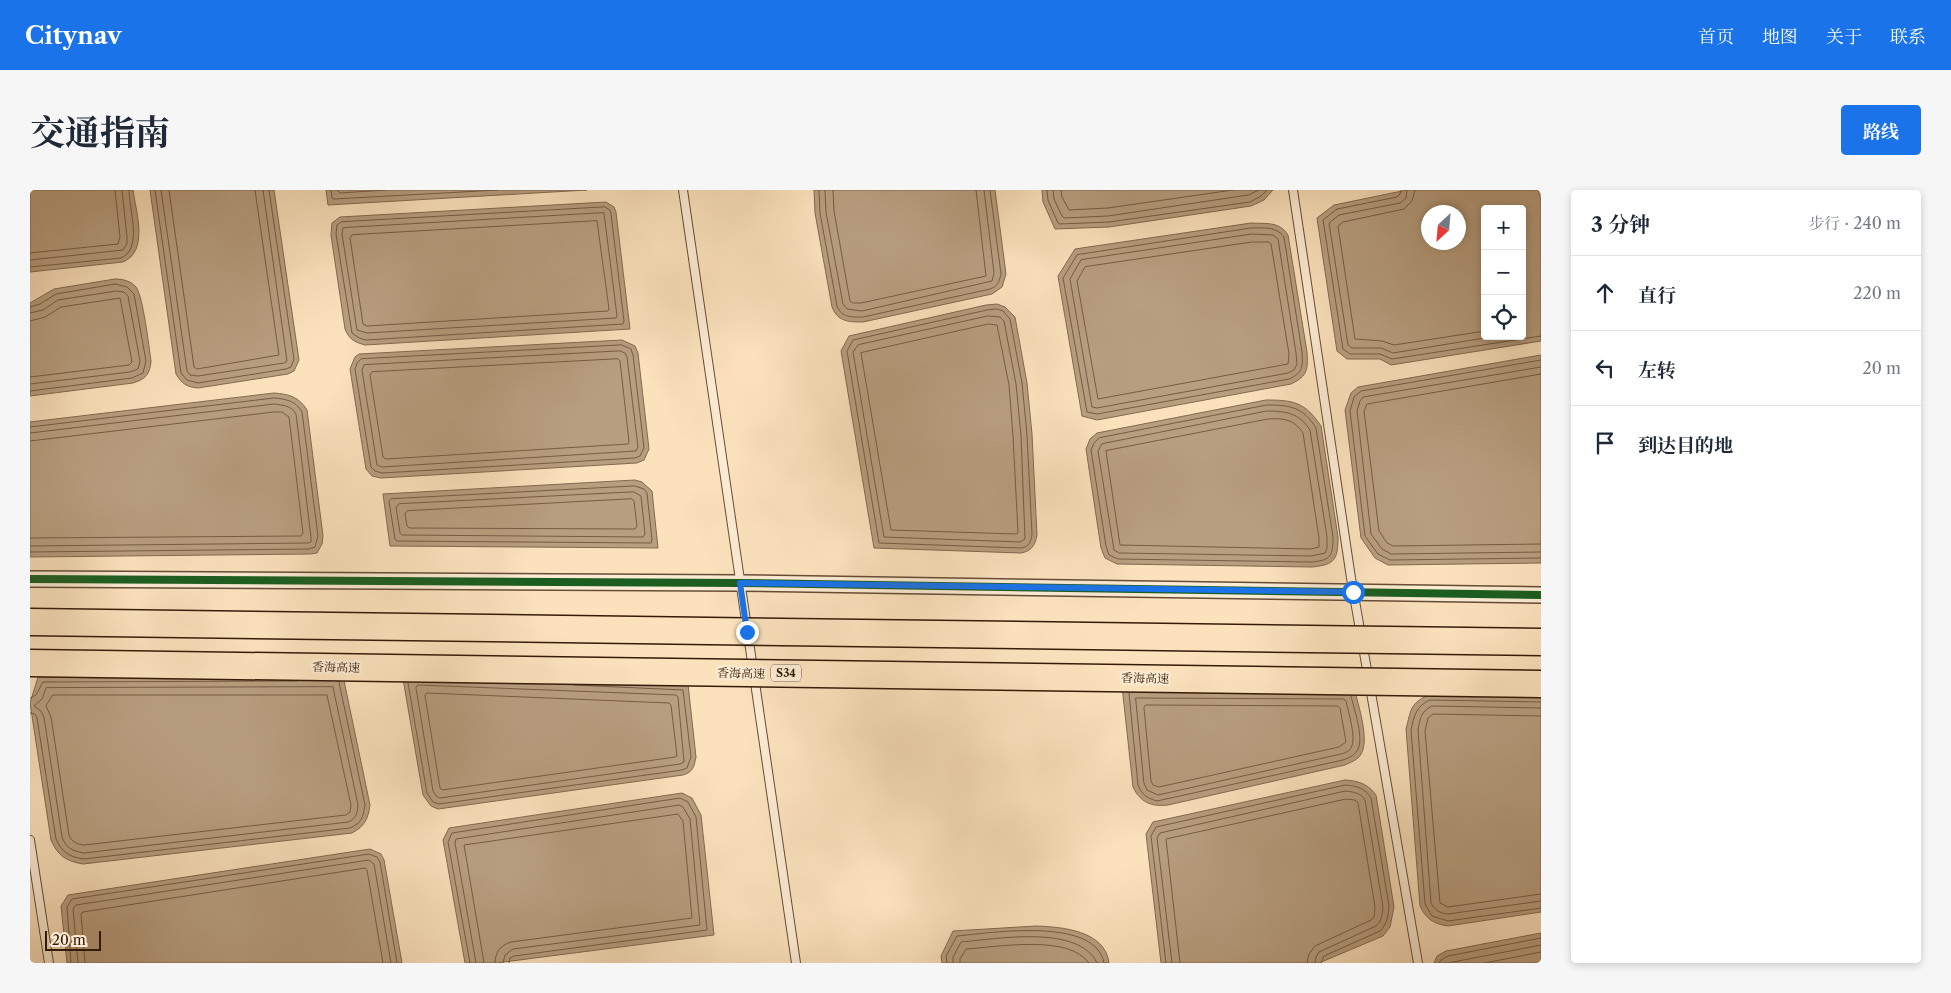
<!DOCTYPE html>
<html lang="zh">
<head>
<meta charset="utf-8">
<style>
  :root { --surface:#fff; --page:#f6f6f7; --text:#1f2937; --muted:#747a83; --line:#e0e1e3; --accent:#1a73e8 }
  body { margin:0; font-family:"Libre Caslon Text","Noto Serif SC",serif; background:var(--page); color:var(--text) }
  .controls { position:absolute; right:15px; top:15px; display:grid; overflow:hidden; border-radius:5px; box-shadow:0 2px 8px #0003 }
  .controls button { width:45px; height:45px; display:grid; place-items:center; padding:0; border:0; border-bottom:1px solid var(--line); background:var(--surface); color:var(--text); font:25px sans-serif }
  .compass { position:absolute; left:1391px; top:15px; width:45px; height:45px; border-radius:50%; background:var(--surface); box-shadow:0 2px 8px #0003; rotate:206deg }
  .scale { position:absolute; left:15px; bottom:12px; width:56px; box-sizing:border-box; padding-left:5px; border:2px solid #341a08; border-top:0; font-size:14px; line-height:18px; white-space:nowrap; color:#341a08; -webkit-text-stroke:4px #fcecd4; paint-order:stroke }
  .stop { position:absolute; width:15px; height:15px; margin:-11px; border:4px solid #1a73e8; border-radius:50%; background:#fff }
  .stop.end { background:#1a73e8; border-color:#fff; box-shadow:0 1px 5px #0008 }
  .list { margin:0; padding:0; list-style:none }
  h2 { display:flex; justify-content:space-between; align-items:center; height:65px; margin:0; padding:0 20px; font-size:21px }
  h2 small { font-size:16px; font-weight:400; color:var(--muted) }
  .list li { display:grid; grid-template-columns:32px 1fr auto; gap:15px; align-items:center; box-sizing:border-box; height:75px; padding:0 20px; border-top:1px solid var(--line) }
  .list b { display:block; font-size:19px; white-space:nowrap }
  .list em { font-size:16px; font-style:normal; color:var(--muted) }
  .icon { flex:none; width:28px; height:28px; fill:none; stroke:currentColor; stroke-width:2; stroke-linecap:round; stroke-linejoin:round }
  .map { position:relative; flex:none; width:1511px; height:773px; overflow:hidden; border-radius:5px }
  header { display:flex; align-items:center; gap:30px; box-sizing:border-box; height:70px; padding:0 25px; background:var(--accent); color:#fff }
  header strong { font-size:24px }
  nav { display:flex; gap:28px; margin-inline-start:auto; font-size:18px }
  .intro { display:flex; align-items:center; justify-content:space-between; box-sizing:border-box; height:120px; padding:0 30px }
  h1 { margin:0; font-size:35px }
  .button { padding:12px 22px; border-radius:5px; background:var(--accent); color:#fff; font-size:18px; font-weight:700 }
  main { display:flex; gap:30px; padding:0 30px }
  aside { flex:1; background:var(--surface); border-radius:5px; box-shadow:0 2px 8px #0003 }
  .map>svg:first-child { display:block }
</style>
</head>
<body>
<header>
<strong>Citynav</strong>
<nav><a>首页</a><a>地图</a><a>关于</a><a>联系</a></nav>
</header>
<div class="intro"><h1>交通指南</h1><a class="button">路线</a></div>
<main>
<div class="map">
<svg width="1511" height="773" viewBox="0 0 1511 773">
  <rect width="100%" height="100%" fill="#fbe2bd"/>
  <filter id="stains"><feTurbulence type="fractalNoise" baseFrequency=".004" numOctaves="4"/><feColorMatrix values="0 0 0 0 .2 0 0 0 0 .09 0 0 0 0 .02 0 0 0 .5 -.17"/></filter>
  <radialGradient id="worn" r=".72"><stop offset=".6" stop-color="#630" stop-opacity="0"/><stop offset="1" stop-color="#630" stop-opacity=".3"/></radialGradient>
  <g fill="#b79e7f" stroke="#83694f" fill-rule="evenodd">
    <path d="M0,0h103c3,22 16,61 -10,72l-93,10z"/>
    <path d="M120,0h124l25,170 -5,11 -6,3 -90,14c-11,-1 -16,-4 -22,-14z"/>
    <polygon points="296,0 557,0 298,15"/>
    <path d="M784,0h181l11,84 -4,13 -10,7 -129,28c-14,0 -25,0 -31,-15l-17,-94z"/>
    <polygon points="1012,0 1243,0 1234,10 1221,16 1079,37 1025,39 1013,12"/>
    <path d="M1377,0h131l3,10v141l-150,24 -11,-6h-33l-10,-8 -20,-133 17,-13zM1455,19h37v127h-37zM1398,22h30v30h-30z"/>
    <path d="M576,12l8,5 2,5 14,117 -265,16c-11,-3 -16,-6 -20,-16l-14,-94 1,-12 8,-6z"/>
    <path d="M1221,33c15,1 28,-2 37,12l19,117c1,17 1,24 -16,32l-194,36 -15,-4 -24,-140 17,-27z"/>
    <path d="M85,89c8,0 16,2 21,8 7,9 13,60 15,74 -1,13 -5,18 -18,22l-103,13v-93l24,-14z"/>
    <path d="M967,114l8,3 10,10 12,66 5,51 5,101c-2,10 -5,16 -16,18l-147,-5 -33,-197 8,-15 137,-31z"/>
    <polygon points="592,150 605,156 608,163 619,259 614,270 607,273 351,288 342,286 336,279 320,179 325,167 329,164"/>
    <polygon points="1511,165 1511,373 1358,375 1345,368 1331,348 1315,220 1321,203 1328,197"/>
    <path d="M244,203c15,1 25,4 33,17l16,126 -1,8 -5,9 -7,1 -280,3v-135z"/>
    <path d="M1236,210c27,0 39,2 55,26l17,111c0,22 -3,28 -26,30l-195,-3 -12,-6 -4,-10 -15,-99 4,-10 7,-6z"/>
    <polygon points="605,290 612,292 622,301 628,358 360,356 353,304"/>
    <path d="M372,483l286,11 8,73c-2,10 -3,15 -13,18l-245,34 -7,-3 -8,-11z"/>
    <path d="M313,486l27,129c-2,14 -5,21 -18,28l-269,31c-17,-3 -25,-8 -32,-24l-21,-137 8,-26z"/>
    <path d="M1092,496l232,2c4,16 16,52 7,66 -3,6 -10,8 -16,11l-177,40c-17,2 -28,-3 -35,-18z"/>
    <path d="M1399,505l112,2v215l-93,14c-14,-2 -22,-7 -28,-20l-14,-177c5,-19 4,-26 23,-34z"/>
    <path d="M1315,590c14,1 23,4 31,15l18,112 -4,20 -7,9 -64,27h-158l-15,-129 7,-12z"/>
    <polygon points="652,603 662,608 671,625 684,745 466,773 435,773 413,650 419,638"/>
    <polygon points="340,659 351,664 354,670 372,773 37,773 31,716 38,705"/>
    <path d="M1006,736c25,1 69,4 73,37h-167l-1,-7 12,-25z"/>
    <polygon points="1511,743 1511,773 1404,773 1407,766 1416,761"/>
  </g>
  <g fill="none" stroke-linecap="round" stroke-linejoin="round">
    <g stroke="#765c44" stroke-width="1">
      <polyline points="125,0 151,183 157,190 168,193 256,179 261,177 264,169 239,0"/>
      <polyline points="131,0 157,181 160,185 168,186 254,173 257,171 233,0"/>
      <polyline points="139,0 164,177 167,179 249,165 225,0"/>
      <polyline points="301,0 302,8 304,9 468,0"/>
      <polyline points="307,0 310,3 356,0"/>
      <path d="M789,0l1,23 17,93c5,12 14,11 26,11l127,-28c8,-3 9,-7 11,-15l-11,-84"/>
      <polyline points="795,0 796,22 813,114 817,119 832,121 962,91 964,83 954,0"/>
      <polyline points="803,0 804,21 820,111 823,113 831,113 956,86 946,0"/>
      <polyline points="1017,0 1018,10 1028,33 1030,34 1079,32 1220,12 1231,6 1237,0"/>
      <polyline points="1023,0 1024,9 1032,26 1034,28 1078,26 1218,5 1229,0"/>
      <polyline points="1031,0 1032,7 1039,20 1078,18 1203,0"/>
      <polyline points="1371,0 1370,4 1367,7 1307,19 1293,30 1313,159 1320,164 1350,164 1362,169 1511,146"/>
      <polyline points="1377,0 1376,8 1370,13 1309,25 1299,33 1318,155 1322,158 1351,158 1363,163 1467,146"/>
      <polyline points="1385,0 1382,11 1374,19 1313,32 1308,36 1325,149 1352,151 1364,155 1455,141"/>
      <polygon points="575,17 580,20 581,24 594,131 593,134 336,150 329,148 322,143 306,44 307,35 311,32"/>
      <polygon points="574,23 587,126 586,128 337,143 327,140 312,44 313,38"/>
      <polygon points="567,31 579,119 578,121 337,136 333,134 320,48 322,45"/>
      <path d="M1221,38c12,0 25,-2 33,9l18,115c1,14 1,21 -13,27l-192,35 -10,-2 -24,-134 14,-23z"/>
      <polygon points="1222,44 1243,45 1248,49 1266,163 1267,174 1264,180 1258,183 1067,218 1062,217 1040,89 1051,70"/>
      <polygon points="1222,52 1239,52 1241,54 1259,164 1258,174 1068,209 1047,91 1055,77"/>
      <polyline points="0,63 88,54 90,47 85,0"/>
      <polyline points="0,70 93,60 97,54 97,47 92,0"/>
      <path d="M0,77l91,-9c22,-9 8,-49 8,-68"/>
      <polyline points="0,117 10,114 26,104 85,94 97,97 104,104 116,171 113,183 102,188 0,201"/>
      <path d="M967,119l6,2 7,8 12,64 5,52 5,99c-1,8 -3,13 -11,14l-142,-5 -32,-192 6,-11 134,-30z"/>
      <polyline points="0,123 13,120 28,110 86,101 94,102 98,106 110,171 108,179 100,182 0,194"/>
      <polygon points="958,126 970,127 974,131 986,194 991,245 995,349 990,352 854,347 823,162 828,155"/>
      <polyline points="0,131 15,127 31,117 90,108 102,172 99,175 0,187"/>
      <polygon points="959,134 967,135 979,195 983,246 988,343 986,344 861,340 831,163"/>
      <polygon points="592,155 601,159 603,165 614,258 610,266 605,268 352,283 345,281 341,277 325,179 327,173 331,169"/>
      <polygon points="590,161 595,163 597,167 608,257 606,261 352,277 347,275 332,180 334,175"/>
      <polygon points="588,169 590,171 599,252 598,254 356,269 353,267 340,185 342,182"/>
      <polyline points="1511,170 1331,201 1324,207 1320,221 1335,346 1348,364 1360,370 1511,368"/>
      <polyline points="1511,177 1333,207 1330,211 1327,221 1341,344 1352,359 1361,364 1511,362"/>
      <polyline points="1511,184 1337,214 1334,221 1349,341 1357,353 1363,356 1511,354"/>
      <path d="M1237,215c23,0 36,2 49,23l17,109c0,19 -2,23 -21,25l-194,-3 -9,-4 -3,-9 -15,-96 3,-7 5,-5z"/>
      <path d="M1237,221c19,0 32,2 43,19l17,107v11l-2,5 -14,3 -192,-3 -5,-3 -16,-99 4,-7z"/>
      <path d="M1238,229c15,-1 26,0 35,14l16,105v9l-8,2 -191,-4 -14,-94z"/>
      <path d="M0,237l244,-29c12,1 22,3 28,14l16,124 -3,11 -6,2 -279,3"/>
      <path d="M0,243l244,-29c9,1 18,2 22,10l15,123v5l-3,1 -278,3"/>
      <polyline points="0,251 244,222 252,222 259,227 273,343 271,346 0,348"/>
      <polygon points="605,296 614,299 617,303 622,350 621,353 367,351 365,349 359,311 361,309"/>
      <polygon points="604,302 611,306 615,344 613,347 372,345 370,343 366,317 369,314"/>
      <polygon points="602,309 604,311 607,336 605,339 379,338 377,336 375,324 377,321"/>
      <polyline points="378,493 397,603 403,612 409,614 652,580 657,578 661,567 653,500 544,495"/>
      <polygon points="388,495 646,505 648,507 654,572 650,574 410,608 406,606 403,601 386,498"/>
      <path d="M303,497l25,118c-1,8 -1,13 -10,17l-264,31c-12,-2 -18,-5 -22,-16l-18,-120 -3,-6 -7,-5 8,-7 4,-11z"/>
      <polygon points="397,503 639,513 641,515 647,566 645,567 412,600 410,598 395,506"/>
      <path d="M1099,503l9,92c4,10 9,13 19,16l186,-41c5,-2 11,-4 14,-9 8,-11 -3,-42 -6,-55"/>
      <path d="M23,505h274l24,110 -1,7 -4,3 -262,30c-8,-1 -12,-3 -15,-10l-18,-118 -5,-11z"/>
      <polyline points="0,508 6,505 13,492 267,491"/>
      <path d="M1106,508l208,1 2,2c2,10 11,38 5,47 -2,3 -6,5 -10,6l-183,41 -11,-5 -3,-7z"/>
      <path d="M1511,512l-111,-2c-14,6 -16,16 -19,30l14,174 7,12 16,5 93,-13"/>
      <polygon points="1116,515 1308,516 1310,518 1316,552 1309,557 1129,597 1123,595 1121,591 1114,518"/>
      <path d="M1511,518l-109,-2c-11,5 -12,13 -14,24l13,173c4,8 9,10 17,11l93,-13"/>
      <path d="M0,523l5,1 2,4 19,121c6,13 13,18 28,20l266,-31c12,-5 13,-11 15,-23l-26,-123"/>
      <polyline points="1511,526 1403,524 1398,528 1395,541 1410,713 1418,717 1511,704"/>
      <polyline points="41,773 37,717 42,709 339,664 347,667 350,672 367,773"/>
      <polyline points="48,773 43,719 46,715 339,670 344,674 361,773"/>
      <polyline points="55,773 51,724 53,722 335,678 337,680 353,773"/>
      <polyline points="440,773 418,652 422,643 650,608 658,612 666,627 677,740 484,766 480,768 479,773"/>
      <polyline points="446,773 425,653 426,649 649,615 653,617 660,629 670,735 483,759 475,765 473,773"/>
      <path d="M454,773l-20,-118 214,-31 5,7 9,97 -181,24c-10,3 -16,10 -16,21"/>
      <path d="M917,773l-1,-7 11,-20c33,-3 139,-20 147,27"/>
      <path d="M923,773v-6l8,-15c36,-3 118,-18 136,21"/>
      <path d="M930,773v-4l6,-10c32,-2 103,-15 123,14"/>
      <path d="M1136,773l-15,-127 5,-9 189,-42c12,1 20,3 26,13l18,108c-1,11 -2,18 -9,25l-56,25 -3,7"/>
      <path d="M1142,773l-15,-125 3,-5 185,-42c9,1 16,2 20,9l18,107c-1,8 -1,14 -7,19l-57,26 -3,5 -1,6"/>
      <polyline points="1150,773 1136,649 1316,609 1325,610 1328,613 1345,717 1344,727 1341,730 1285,756 1279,764 1277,773"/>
      <polyline points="1409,773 1411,770 1418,766 1511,748"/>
      <polyline points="1418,773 1511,755"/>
      <polyline points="1455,773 1511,762"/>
    </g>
    <defs>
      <g id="lane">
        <polyline points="653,0 766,773"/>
        <polyline points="1263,0 1321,388 1388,773"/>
        <polyline points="0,650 19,773"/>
      </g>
      <polyline id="street" points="0,389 710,393 1511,405"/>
    </defs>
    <use href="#lane" stroke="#664c35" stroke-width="10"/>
    <use href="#street" stroke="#664c35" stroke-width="18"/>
    <use href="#lane" stroke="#fcecd4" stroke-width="8"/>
    <use href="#street" stroke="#fcecd4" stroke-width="15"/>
    <defs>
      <g id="highway-bridge">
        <polyline points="0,432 1511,452"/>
        <polyline points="0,473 1511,494"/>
      </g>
    </defs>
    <use href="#highway-bridge" stroke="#341a08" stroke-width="29" stroke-linecap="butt"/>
    <use href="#highway-bridge" stroke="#fbe2bd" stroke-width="26"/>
    <defs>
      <polyline id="cycleway" points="0,389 710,393 1511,405"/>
    </defs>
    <use href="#cycleway" stroke="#fcecd4" stroke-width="11"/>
    <use href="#cycleway" stroke="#1b5e20" stroke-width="8"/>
  </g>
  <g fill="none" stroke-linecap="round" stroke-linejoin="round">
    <polyline stroke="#1a73e8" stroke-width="6" points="717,442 710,393 1323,402"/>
  </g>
  <g text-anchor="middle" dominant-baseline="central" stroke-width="4" stroke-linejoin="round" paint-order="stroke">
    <rect fill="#fcecd4" stroke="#705945" stroke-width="1" x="741" y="474.5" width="30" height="17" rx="4"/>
    <g font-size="11" font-weight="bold" fill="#341a08">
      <text x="756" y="483">S34</text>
    </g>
    <g font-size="12" fill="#341a08" stroke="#fcecd4">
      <text transform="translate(306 477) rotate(1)">香海高速</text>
      <text transform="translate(711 483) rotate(1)">香海高速</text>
      <text transform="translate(1115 488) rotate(1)">香海高速</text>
    </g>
  </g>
  <rect width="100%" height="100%" filter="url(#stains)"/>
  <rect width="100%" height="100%" fill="url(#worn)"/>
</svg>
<div class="controls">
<button>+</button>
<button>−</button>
<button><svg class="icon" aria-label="locate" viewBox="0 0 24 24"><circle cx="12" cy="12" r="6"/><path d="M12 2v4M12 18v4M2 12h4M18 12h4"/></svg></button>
</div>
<svg class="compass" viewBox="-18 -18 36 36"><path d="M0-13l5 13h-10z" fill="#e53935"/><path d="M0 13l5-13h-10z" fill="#747a83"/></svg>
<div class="scale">20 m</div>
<div class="stop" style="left:1323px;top:402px"></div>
<div class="stop end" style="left:717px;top:442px"></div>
</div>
<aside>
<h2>3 分钟<small>步行 · 240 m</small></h2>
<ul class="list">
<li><svg class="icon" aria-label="ahead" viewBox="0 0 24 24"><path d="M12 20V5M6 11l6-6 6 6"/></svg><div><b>直行</b></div><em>220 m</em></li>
<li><svg class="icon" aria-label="left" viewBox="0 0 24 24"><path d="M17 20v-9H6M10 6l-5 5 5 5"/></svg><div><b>左转</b></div><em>20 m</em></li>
<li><svg class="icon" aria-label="arrive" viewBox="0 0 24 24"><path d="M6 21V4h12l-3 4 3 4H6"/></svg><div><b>到达目的地</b></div></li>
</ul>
</aside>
</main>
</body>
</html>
